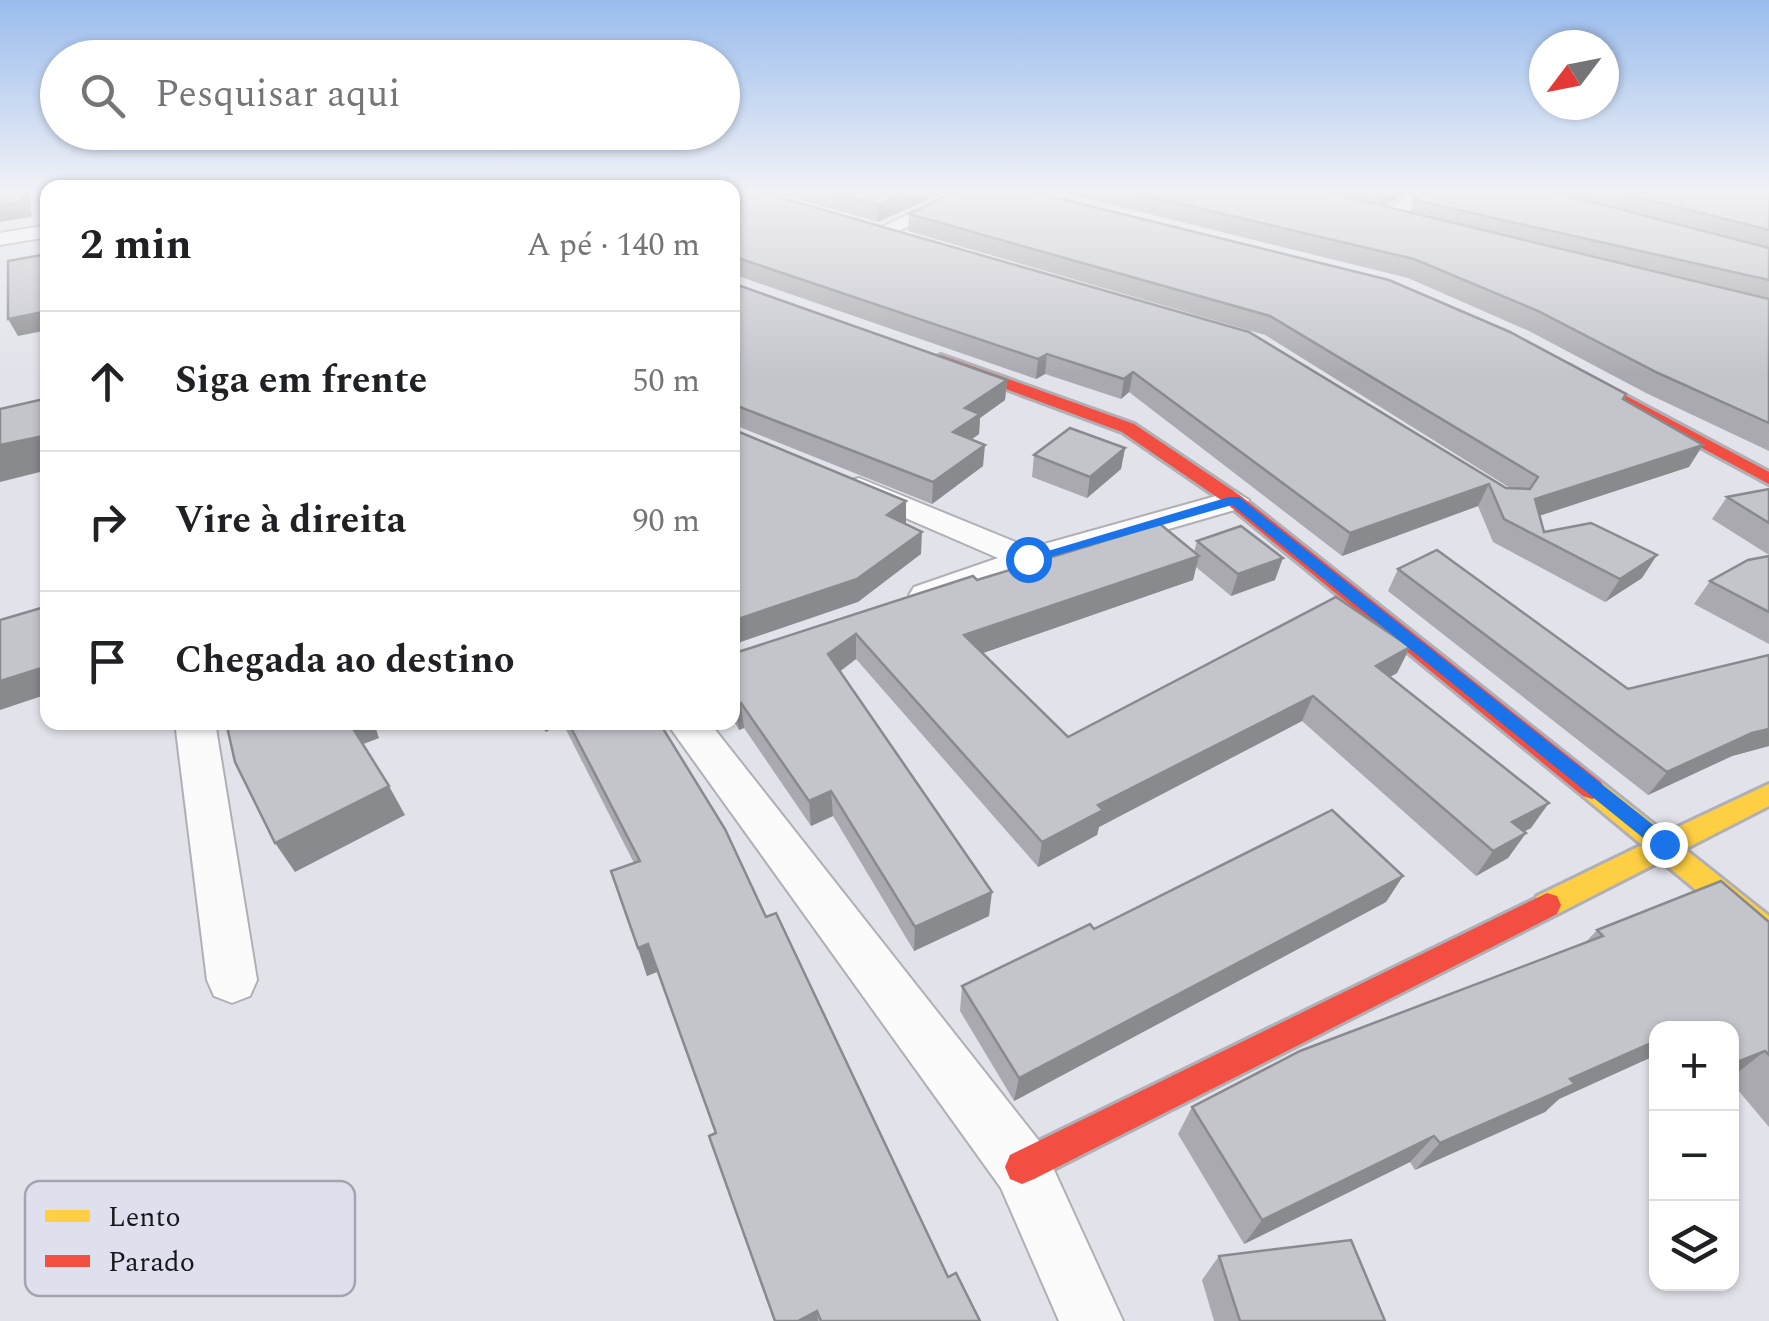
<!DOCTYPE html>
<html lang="pt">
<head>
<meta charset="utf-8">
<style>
  :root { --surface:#fff; --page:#f6f6f6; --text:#202124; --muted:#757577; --line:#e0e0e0 }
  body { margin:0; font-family:Spectral,serif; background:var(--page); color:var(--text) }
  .controls { position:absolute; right:30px; bottom:30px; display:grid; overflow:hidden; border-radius:20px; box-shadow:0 2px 8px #0004 }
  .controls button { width:90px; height:90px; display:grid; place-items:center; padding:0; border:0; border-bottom:2px solid var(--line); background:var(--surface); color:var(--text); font:50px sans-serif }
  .compass { position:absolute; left:1529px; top:30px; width:90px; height:90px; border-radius:50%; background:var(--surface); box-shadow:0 2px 8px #0004; rotate:238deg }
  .stop { position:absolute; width:30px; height:30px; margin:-22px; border:8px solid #1a73e8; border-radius:50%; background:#fff }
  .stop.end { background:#1a73e8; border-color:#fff; box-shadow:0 2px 10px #0008 }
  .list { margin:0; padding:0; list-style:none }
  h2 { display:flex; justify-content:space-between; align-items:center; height:130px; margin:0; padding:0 40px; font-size:42px }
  h2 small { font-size:32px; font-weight:400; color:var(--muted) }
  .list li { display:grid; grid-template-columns:65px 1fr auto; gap:30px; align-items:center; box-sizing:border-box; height:140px; padding:0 40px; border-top:2px solid var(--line) }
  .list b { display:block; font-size:38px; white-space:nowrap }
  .list em { font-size:32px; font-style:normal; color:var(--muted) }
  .icon { flex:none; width:55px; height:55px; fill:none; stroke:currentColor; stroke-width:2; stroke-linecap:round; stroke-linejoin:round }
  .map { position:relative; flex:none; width:1769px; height:1321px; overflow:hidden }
  .search { position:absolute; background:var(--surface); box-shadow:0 2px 8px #0004; left:40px; top:40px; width:700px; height:110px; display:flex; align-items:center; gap:25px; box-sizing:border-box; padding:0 35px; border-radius:55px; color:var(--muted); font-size:38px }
  .panel { position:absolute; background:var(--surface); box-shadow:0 2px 8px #0004; left:40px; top:180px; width:700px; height:550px; border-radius:20px }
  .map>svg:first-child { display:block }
</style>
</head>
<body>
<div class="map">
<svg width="1769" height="1321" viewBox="0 0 1769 1321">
  <rect width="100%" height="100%" fill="#e2e3ea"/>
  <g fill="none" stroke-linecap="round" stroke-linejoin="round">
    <defs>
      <g id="street">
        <polygon points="959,190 984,190 886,237 869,233"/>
        <polygon points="1419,190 1441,190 1391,223 1377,223 1377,215"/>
        <polygon points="48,225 48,237 0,245 0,233"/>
        <polygon points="859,478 1030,548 1234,491 1249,500 1245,507 1040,566 926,606 914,603 909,595 914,587 998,558 848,493 844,487 848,481"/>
        <polygon points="175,722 215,722 257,980 250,996 232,1003 214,996 207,980"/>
        <polygon points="666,722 709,722 1043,1146 1123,1321 1059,1321 1001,1188"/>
      </g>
      <polygon id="slow" points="1592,779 1601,782 1665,833 1769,784 1769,806 1685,849 1769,916 1769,946 1759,942 1661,861 1557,914 1547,917 1537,914 1533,905 1537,896 1642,845 1583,796 1579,789 1583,782"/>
      <g id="jam">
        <polygon points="941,355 1134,424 1241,496 1601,782 1605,789 1601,796 1592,799 1583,796 1227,504 1122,432 936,363 936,357"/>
        <polygon points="1568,365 1769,472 1769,484 1563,373 1560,370"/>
        <polygon points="1547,893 1557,896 1561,905 1557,914 1034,1179 1022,1184 1010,1179 1005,1167 1010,1155"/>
      </g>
    </defs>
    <use href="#street" stroke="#afafb5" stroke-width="4"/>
    <use href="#slow" stroke="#afafb5" stroke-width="6"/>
    <use href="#jam" stroke="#afafb5" stroke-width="6"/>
    <use href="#street" fill="#fbfbfc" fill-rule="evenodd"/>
    <use href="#slow" fill="#ffcf43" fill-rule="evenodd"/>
    <use href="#jam" fill="#f24e42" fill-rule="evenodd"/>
  </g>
  <g fill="#a9a9af">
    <polygon points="732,190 1506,488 1510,488 1265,335 908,231 909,214 1623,399 1689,467 1539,516 1544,532 1642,578 1605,602 1493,542 1478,506 1342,556 1129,392 1121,399 1045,374 1036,379 732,274"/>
    <polygon points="767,190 949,190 878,222"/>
    <polygon points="1051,190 1411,190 1384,206 1410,212 1414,200 1428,190 1763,190 1769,192 1769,451 1646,393 1529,331 1408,278"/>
    <polygon points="732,283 1007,380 1005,400 980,418 979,434 971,440 983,466 932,504 732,424"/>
    <polygon points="1125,448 1121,469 1087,498 1032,477 1034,455"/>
    <polygon points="1769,489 1769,555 1712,519 1727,497"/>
    <polygon points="1197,541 1275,580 1231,596 1196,567 1193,580 983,653 1068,737 1410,647 1397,673 1390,677 1531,828 1524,831 1526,833 1508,858 1476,876 1302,721 1099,827 1097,835 1038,867 856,659 840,671 989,916 914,951 833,816 811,826 744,728 739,730 732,718 732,654 977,580 1194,552"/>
    <polygon points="1769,556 1769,644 1694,604 1710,581"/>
    <polygon points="1398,569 1628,689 1769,655 1769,746 1732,756 1648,795 1388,591"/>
    <polygon points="536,722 562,722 546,732"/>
    <polygon points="562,722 659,722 766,917 948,1277 980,1321 774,1321 717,1160 709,1136 715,1133 657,972 647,976 611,871 634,863"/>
    <polygon points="1403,876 1386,902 1014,1101 960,1011 962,986 1094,929"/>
    <polygon points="1769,922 1769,1127 1732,1083 1732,1028 1656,1028 1656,1059 1654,1056 1559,1099 1545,1112 1415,1170 1410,1162 1244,1244 1178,1134 1192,1107 1585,943 1597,930"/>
    <polygon points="1219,1256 1385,1321 1214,1321 1202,1280"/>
  </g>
  <g fill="#898a8e">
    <polygon points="22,190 29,190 32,217 0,222 0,205"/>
    <polygon points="912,190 949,190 878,222 878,205"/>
    <polygon points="1389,190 1411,190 1379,209 1385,192"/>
    <polygon points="48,311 48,330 18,336 8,319"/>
    <polygon points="1047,354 1045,374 1036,379 1038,359"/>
    <polygon points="1133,372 1129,392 1121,399 1124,379"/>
    <polygon points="1007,380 1005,400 980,418 979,434 952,453 953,432 965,408"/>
    <polygon points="48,435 48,470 0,482 0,445"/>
    <polygon points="985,445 983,466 932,504 933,482"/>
    <polygon points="1703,445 1689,467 1523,521 1535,499"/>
    <polygon points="1125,448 1121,469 1087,498 1090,477"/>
    <polygon points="1489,484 1478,506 1342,556 1350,533"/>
    <polygon points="906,501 906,523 887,537 887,515"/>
    <polygon points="922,532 921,554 858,602 732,645 732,621"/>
    <polygon points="1657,555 1642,578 1605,602 1620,579"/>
    <polygon points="1199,556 1193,580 963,660 964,635"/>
    <polygon points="1283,558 1275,580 1231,596 1238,574"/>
    <polygon points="856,634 856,659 830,679 828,654"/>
    <polygon points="1410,647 1397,673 1364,691 1376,666"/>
    <polygon points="48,666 48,694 0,710 0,681"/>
    <polygon points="1313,696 1302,721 1099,827 1097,835 1038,867 1042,842 1098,805"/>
    <polygon points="741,703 744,728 739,730 735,705"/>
    <polygon points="349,722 387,722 375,726 379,738 361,745"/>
    <polygon points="543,722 562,722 546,732"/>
    <polygon points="1769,729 1769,746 1732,756 1648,795 1667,772 1752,733"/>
    <polygon points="389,786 405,815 295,872 275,843"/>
    <polygon points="831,791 833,816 811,826 809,801"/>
    <polygon points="1549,803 1531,828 1495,847 1512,822"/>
    <polygon points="1526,833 1508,858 1476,876 1493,851"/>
    <polygon points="1403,876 1386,902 1014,1101 1019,1078"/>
    <polygon points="992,892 989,916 914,951 915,927"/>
    <polygon points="648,944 657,972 647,976 638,948"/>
    <polygon points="1656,1041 1656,1054 1654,1056 1559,1099 1545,1112 1415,1170 1440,1143 1570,1079"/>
    <polygon points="1765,1051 1732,1077 1732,1064"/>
    <polygon points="1434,1136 1410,1162 1244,1244 1262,1220"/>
    <polygon points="817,1311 818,1321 798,1321"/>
  </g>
  <g fill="#c4c5cb" stroke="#898a8e" stroke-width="2.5">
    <polygon points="0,190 22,190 22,201 0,205"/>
    <polygon points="732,190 754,190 1249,332 1506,488 1530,489 1538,477 1270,316 909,214 958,190 1025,190 1389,280 1510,332 1626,394 1623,399 1703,445 1535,499 1544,532 1591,523 1657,555 1620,579 1504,519 1489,484 1350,533 1133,372 1124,379 1047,354 1038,359 732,256"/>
    <polygon points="824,190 912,190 878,205"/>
    <polygon points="1121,190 1317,190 1769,299 1769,423 1658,373 1538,311 1414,259"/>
    <polygon points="1428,190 1546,190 1769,248 1769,280 1414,200"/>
    <polygon points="1610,190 1763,190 1769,192 1769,230"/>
    <polygon points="47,254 48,311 8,319 8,261"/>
    <polygon points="732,283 1007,380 965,408 980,414 953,432 985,445 933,482 732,404"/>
    <polygon points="48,398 48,435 0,445 0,409"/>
    <polygon points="1070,428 1125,448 1090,477 1034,455"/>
    <polygon points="732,429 906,501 887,515 922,532 857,579 732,621"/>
    <polygon points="1769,489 1769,523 1727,497"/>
    <polygon points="1160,524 1199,556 964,635 1068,737 1336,597 1410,647 1376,666 1549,803 1512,822 1526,833 1493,851 1313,696 1098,805 1103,810 1042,842 856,634 828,654 992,892 915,927 831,791 809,801 741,703 735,705 732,700 732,654 973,576 977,580"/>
    <polygon points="1241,526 1283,558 1238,574 1197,541"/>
    <polygon points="1437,550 1628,689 1769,655 1769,729 1752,733 1667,772 1398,569"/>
    <polygon points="1769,556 1769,612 1710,581 1748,560"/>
    <polygon points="48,606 48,666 0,681 0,620"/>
    <polygon points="226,722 349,722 389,786 275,843 235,762"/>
    <polygon points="568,722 659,722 725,829 766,917 776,913 948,1277 956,1273 980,1321 821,1321 817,1311 798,1321 775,1321 709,1136 716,1133 648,944 638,948 611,871 640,861"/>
    <polygon points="1332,810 1403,876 1019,1078 962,986 1090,924 1094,929"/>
    <polygon points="1721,881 1769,922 1769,1055 1765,1051 1732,1064 1732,1028 1689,1028 1687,1027 1684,1028 1656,1028 1656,1041 1570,1079 1575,1084 1440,1143 1434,1136 1262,1220 1192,1107 1300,1051 1603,936 1597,930"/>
    <polygon points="1351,1240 1385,1321 1240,1321 1219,1256"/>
  </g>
  <linearGradient id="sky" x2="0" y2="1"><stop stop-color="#99bced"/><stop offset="0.51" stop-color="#f2f2f6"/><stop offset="1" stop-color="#f2f2f6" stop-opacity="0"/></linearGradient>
  <rect width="1769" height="375" fill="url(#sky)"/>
  <polygon fill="#1a73e8" points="1229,497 1239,497 1671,839 1671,850 1658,850 1232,505 1033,562 1021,559"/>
  <rect x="25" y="1181" width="330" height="115" rx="15" fill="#dee0ed" stroke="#a2a4af" stroke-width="2.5"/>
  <rect x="45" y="1210" width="45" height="12" fill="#ffcf43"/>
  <rect x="45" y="1255" width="45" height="12" fill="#f24e42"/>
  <g font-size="28" fill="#17181d">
    <text x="108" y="1226">Lento</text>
    <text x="108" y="1271">Parado</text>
  </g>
</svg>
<div class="controls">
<button>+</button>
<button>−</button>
<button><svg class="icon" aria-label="layers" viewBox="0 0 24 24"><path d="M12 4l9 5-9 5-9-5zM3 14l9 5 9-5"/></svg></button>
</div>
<svg class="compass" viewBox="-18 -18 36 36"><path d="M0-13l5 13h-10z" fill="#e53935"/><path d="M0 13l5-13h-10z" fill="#757577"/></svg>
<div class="stop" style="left:1028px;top:559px"></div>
<div class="stop end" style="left:1664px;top:844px"></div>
<div class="search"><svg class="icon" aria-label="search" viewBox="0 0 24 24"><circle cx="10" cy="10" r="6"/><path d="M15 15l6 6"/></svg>Pesquisar aqui</div>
<section class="panel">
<h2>2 min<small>A pé · 140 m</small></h2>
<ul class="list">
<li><svg class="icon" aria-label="ahead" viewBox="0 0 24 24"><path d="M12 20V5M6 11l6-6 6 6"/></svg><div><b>Siga em frente</b></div><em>50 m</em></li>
<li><svg class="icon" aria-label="right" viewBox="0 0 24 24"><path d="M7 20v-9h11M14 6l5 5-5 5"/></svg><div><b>Vire à direita</b></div><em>90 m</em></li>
<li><svg class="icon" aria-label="arrive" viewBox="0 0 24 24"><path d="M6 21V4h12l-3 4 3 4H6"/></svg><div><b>Chegada ao destino</b></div></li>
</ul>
</section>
</div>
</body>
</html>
